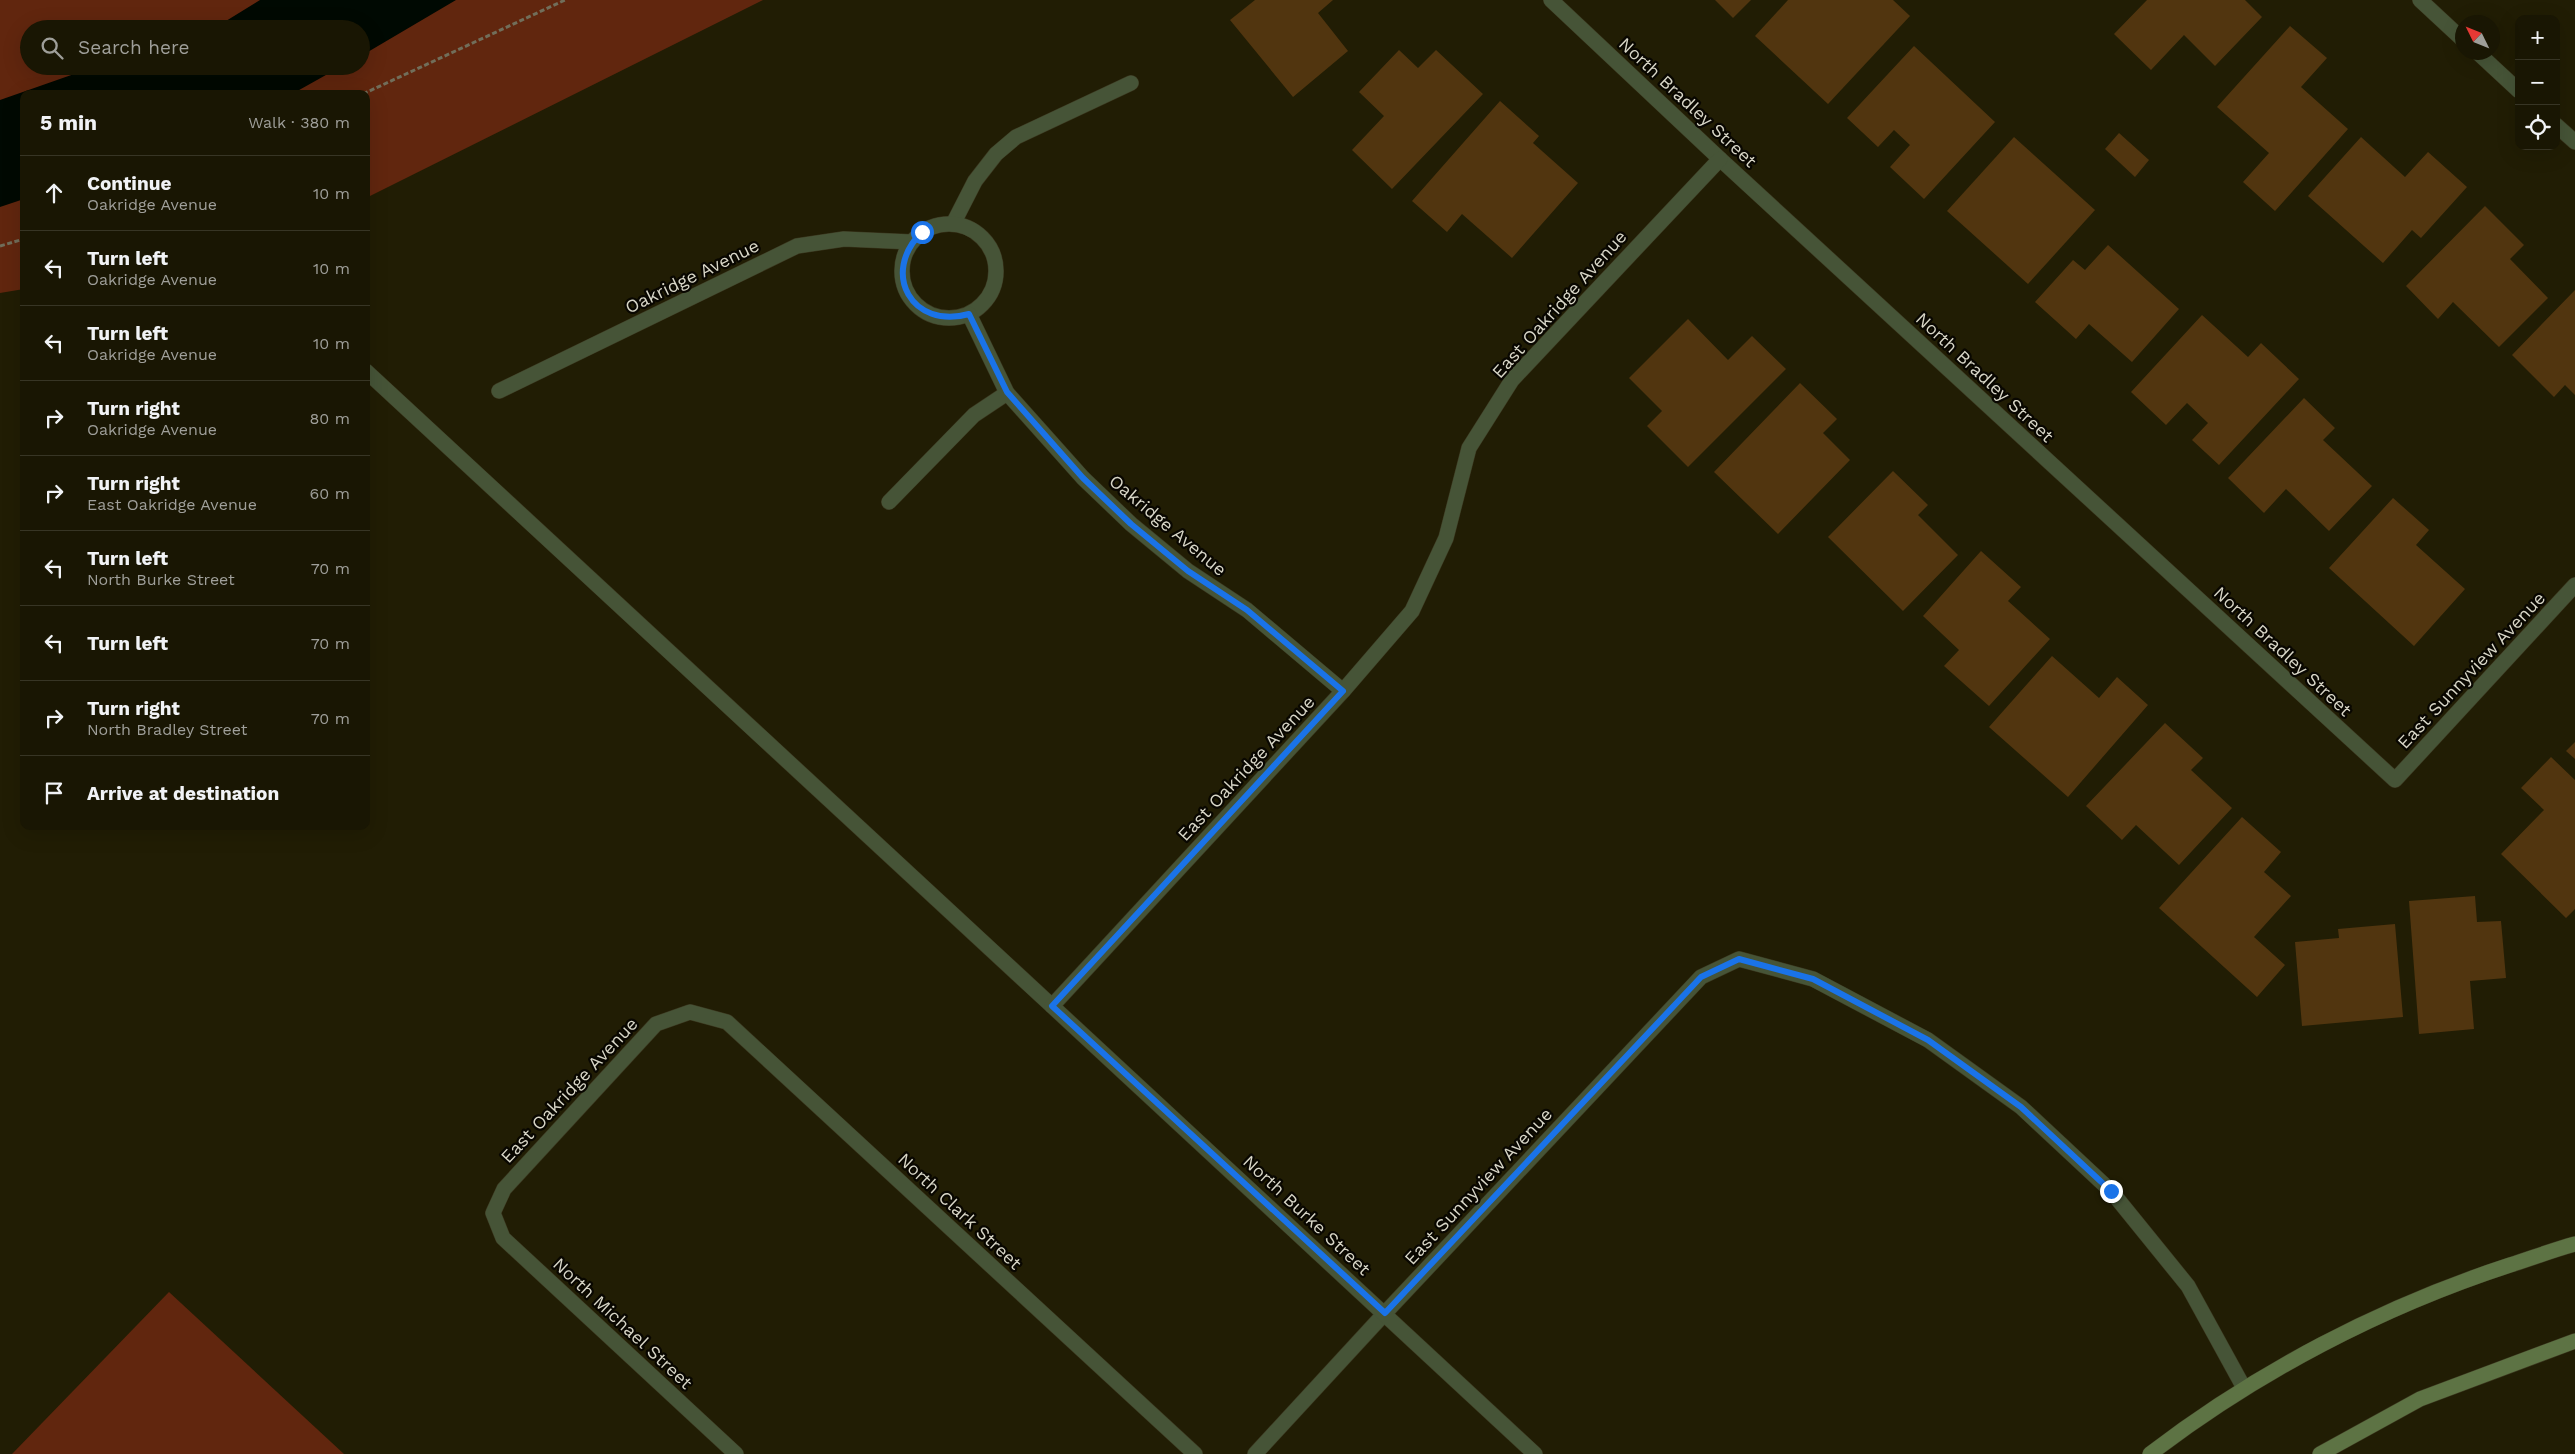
<!DOCTYPE html>
<html lang="en">
<head>
<meta charset="utf-8">
<style>
  :root { --surface:#191603; --page:#221f0d; --text:#f1f3f6; --muted:#9f9f9a; --line:#373525 }
  body { margin:0; font-family:"Work Sans",sans-serif; background:var(--page); color:var(--text) }
  .controls { position:absolute; right:15px; top:15px; display:grid; overflow:hidden; border-radius:10px; box-shadow:0 5px 20px #0002 }
  .controls button { width:45px; height:45px; display:grid; place-items:center; padding:0; border:0; border-bottom:1px solid var(--line); background:var(--surface); color:var(--text); font:25px sans-serif }
  .compass { position:absolute; left:2455px; top:15px; width:45px; height:45px; border-radius:50%; background:var(--surface); box-shadow:0 5px 20px #0002; rotate:313deg }
  .stop { position:absolute; width:15px; height:15px; margin:-11px; border:4px solid #1a73e8; border-radius:50%; background:#fff }
  .stop.end { background:#1a73e8; border-color:#fff; box-shadow:0 1px 5px #0008 }
  .list { margin:0; padding:0; list-style:none }
  h2 { display:flex; justify-content:space-between; align-items:center; height:65px; margin:0; padding:0 20px; font-size:21px }
  h2 small { font-size:16px; font-weight:400; color:var(--muted) }
  .list li { display:grid; grid-template-columns:32px 1fr auto; gap:15px; align-items:center; box-sizing:border-box; height:75px; padding:0 20px; border-top:1px solid var(--line) }
  .list b { display:block; font-size:19px; white-space:nowrap }
  .list p { margin:0; font-size:16px; white-space:nowrap; color:var(--muted) }
  .list em { font-size:16px; font-style:normal; color:var(--muted) }
  .icon { flex:none; width:28px; height:28px; fill:none; stroke:currentColor; stroke-width:2; stroke-linecap:round; stroke-linejoin:round }
  .map { position:relative; flex:none; width:2575px; height:1454px; overflow:hidden }
  .search { position:absolute; background:var(--surface); box-shadow:0 5px 20px #0002; left:20px; top:20px; width:350px; height:55px; display:flex; align-items:center; gap:12px; box-sizing:border-box; padding:0 18px; border-radius:28px; color:var(--muted); font-size:19px }
  .panel { position:absolute; background:var(--surface); box-shadow:0 5px 20px #0002; left:20px; top:90px; width:350px; height:740px; border-radius:10px }
  .map>svg:first-child { display:block }
</style>
</head>
<body>
<div class="map">
<svg width="2575" height="1454" viewBox="0 0 2575 1454">
  <rect width="100%" height="100%" fill="#211d04"/>
  <g fill="#61260e" fill-rule="evenodd">
    <path d="M0,0h763l-397,198v-104h-342v195l-24,4zM29,29h332v37h-332z"/>
    <polygon points="169,1292 344,1454 12,1454"/>
  </g>
  <g fill="#000902">
    <polygon points="260,0 456,0 361,56 361,29 213,29"/>
    <polygon points="97,66 342,66 292,94 24,94 24,199 0,207 0,100"/>
  </g>
  <g fill="#51350f">
    <polygon points="1255,0 1333,0 1318,13 1348,51 1293,97 1230,20"/>
    <polygon points="1715,0 1751,0 1733,18"/>
    <polygon points="1788,0 1893,0 1910,16 1828,104 1755,36"/>
    <polygon points="2147,0 2245,0 2262,17 2215,66 2184,35 2151,70 2114,34"/>
    <polygon points="2290,26 2327,58 2301,87 2348,129 2275,211 2243,182 2269,153 2217,107"/>
    <polygon points="1914,46 1995,122 1924,199 1890,167 1910,145 1894,130 1878,147 1847,118"/>
    <polygon points="1399,50 1418,68 1436,50 1483,94 1392,189 1352,150 1384,116 1359,92"/>
    <polygon points="1500,101 1539,136 1533,143 1578,183 1512,258 1462,214 1447,232 1412,201"/>
    <polygon points="2119,133 2149,160 2135,177 2105,149"/>
    <polygon points="2014,137 2095,210 2028,284 1947,211"/>
    <polygon points="2361,137 2405,177 2428,152 2467,187 2421,238 2412,230 2383,263 2308,196"/>
    <polygon points="2485,206 2524,245 2510,259 2548,298 2499,347 2453,302 2438,319 2406,286"/>
    <polygon points="2108,245 2179,309 2132,362 2089,324 2076,339 2035,302 2073,260 2085,270"/>
    <polygon points="2575,290 2575,395 2565,385 2554,397 2512,355"/>
    <polygon points="2202,315 2248,357 2261,343 2299,379 2219,465 2192,440 2208,423 2187,403 2166,425 2131,392"/>
    <polygon points="1688,319 1728,360 1752,336 1786,369 1688,467 1647,426 1662,411 1629,378"/>
    <polygon points="1800,383 1837,419 1823,433 1850,460 1778,534 1714,472"/>
    <polygon points="2304,398 2335,428 2323,440 2372,486 2329,531 2286,489 2264,513 2228,478"/>
    <polygon points="1893,471 1928,505 1918,515 1958,555 1903,611 1828,537"/>
    <polygon points="2393,498 2429,530 2416,545 2465,589 2414,646 2329,568"/>
    <polygon points="1981,551 2021,587 2008,601 2050,639 1989,706 1944,666 1959,650 1923,616"/>
    <polygon points="2052,656 2099,698 2117,677 2148,705 2068,797 1989,727"/>
    <polygon points="2165,723 2203,758 2191,770 2232,808 2179,865 2136,825 2122,840 2086,806"/>
    <polygon points="2575,742 2575,759 2566,751"/>
    <polygon points="2551,757 2575,780 2575,909 2566,918 2501,854 2544,810 2521,788"/>
    <polygon points="2242,817 2281,852 2264,872 2291,896 2254,937 2285,965 2257,997 2159,908"/>
    <polygon points="2475,896 2477,922 2501,921 2506,978 2470,981 2474,1029 2419,1034 2409,901"/>
    <polygon points="2395,924 2403,1017 2302,1026 2295,942 2339,938 2338,929"/>
  </g>
  <g fill="none" stroke-linecap="round" stroke-linejoin="round">
    <defs>
      <polyline id="lane" points="366,371 1052,1006"/>
      <g id="street">
        <polyline points="1551,0 1720,159 2395,780 2575,585"/>
        <polyline points="2420,0 2462,39"/>
        <polyline points="2477,52 2519,91"/>
        <polyline points="2556,125 2575,142"/>
        <polyline points="953,224 975,181 996,154 1016,137 1131,83"/>
        <circle cx="949" cy="271" r="47"/>
        <polyline points="969,314 1007,393 1083,478 1131,524 1188,571 1247,610 1343,691"/>
        <polyline points="499,391 797,246 844,239 912,242"/>
        <polyline points="889,502 974,415 1007,393"/>
        <polyline points="736,1454 503,1238 493,1213 504,1189 656,1024 690,1012 727,1022 1195,1454"/>
        <polyline points="1255,1454 1385,1313 1701,977 1739,959 1813,979 1928,1040 2021,1107 2111,1191 2188,1286 2244,1388"/>
        <polyline points="1535,1454 1052,1006 1343,691 1412,611 1446,538 1469,448 1512,380 1720,159"/>
      </g>
      <g id="secondary">
        <path d="M2150,1454c107,-82 231,-147 360,-189 22,-7 43,-15 65,-21"/>
        <polyline points="2320,1454 2420,1399 2575,1341"/>
      </g>
    </defs>
    <use href="#lane" stroke="#3b371f" stroke-width="16"/>
    <use href="#street" stroke="#3b371f" stroke-width="16"/>
    <use href="#secondary" stroke="#3b371f" stroke-width="16"/>
    <g stroke="#716e5a" stroke-width="3" stroke-dasharray="5 2.5" stroke-linecap="butt">
      <polyline points="363,94 565,0"/>
      <polyline points="0,246 24,239"/>
    </g>
    <use href="#lane" stroke="#465437" stroke-width="15"/>
    <use href="#street" stroke="#465437" stroke-width="15"/>
    <use href="#secondary" stroke="#5d7344" stroke-width="15"/>
  </g>
  <g fill="none" stroke-linecap="round" stroke-linejoin="round">
    <path stroke="#1a73e8" stroke-width="6" d="M922,232c-42,41 -10,98 47,82l38,78 76,86 48,46 57,47 59,39 96,81 -291,315 333,307 316,-336 38,-18 74,20 115,61 93,67 90,84"/>
  </g>
  <g text-anchor="middle" dominant-baseline="central" stroke-width="4.5" stroke-linejoin="round" paint-order="stroke">
    <g font-size="18" fill="#d8d6c7" stroke="#090701">
      <text transform="translate(1688 102) rotate(43)">North Bradley Street</text>
      <text transform="translate(692 276) rotate(-26)">Oakridge Avenue</text>
      <text transform="translate(1559 304) rotate(-48)">East Oakridge Avenue</text>
      <text transform="translate(1985 377) rotate(43)">North Bradley Street</text>
      <text transform="translate(1168 525) rotate(40)">Oakridge Avenue</text>
      <text transform="translate(2283 651) rotate(43)">North Bradley Street</text>
      <text transform="translate(2471 670) rotate(-47)">East Sunnyview Avenue</text>
      <text transform="translate(1246 768) rotate(-47)">East Oakridge Avenue</text>
      <text transform="translate(569 1090) rotate(-47)">East Oakridge Avenue</text>
      <text transform="translate(1478 1186) rotate(-47)">East Sunnyview Avenue</text>
      <text transform="translate(960 1211) rotate(43)">North Clark Street</text>
      <text transform="translate(1307 1215) rotate(43)">North Burke Street</text>
      <text transform="translate(623 1323) rotate(43)">North Michael Street</text>
    </g>
  </g>
</svg>
<div class="controls">
<button>+</button>
<button>−</button>
<button><svg class="icon" aria-label="locate" viewBox="0 0 24 24"><circle cx="12" cy="12" r="6"/><path d="M12 2v4M12 18v4M2 12h4M18 12h4"/></svg></button>
</div>
<svg class="compass" viewBox="-18 -18 36 36"><path d="M0-13l5 13h-10z" fill="#e53935"/><path d="M0 13l5-13h-10z" fill="#9f9f9a"/></svg>
<div class="stop" style="left:922px;top:232px"></div>
<div class="stop end" style="left:2111px;top:1191px"></div>
<div class="search"><svg class="icon" aria-label="search" viewBox="0 0 24 24"><circle cx="10" cy="10" r="6"/><path d="M15 15l6 6"/></svg>Search here</div>
<section class="panel">
<h2>5 min<small>Walk · 380 m</small></h2>
<ul class="list">
<li><svg class="icon" aria-label="ahead" viewBox="0 0 24 24"><path d="M12 20V5M6 11l6-6 6 6"/></svg><div><b>Continue</b><p>Oakridge Avenue</p></div><em>10 m</em></li>
<li><svg class="icon" aria-label="left" viewBox="0 0 24 24"><path d="M17 20v-9H6M10 6l-5 5 5 5"/></svg><div><b>Turn left</b><p>Oakridge Avenue</p></div><em>10 m</em></li>
<li><svg class="icon" aria-label="left" viewBox="0 0 24 24"><path d="M17 20v-9H6M10 6l-5 5 5 5"/></svg><div><b>Turn left</b><p>Oakridge Avenue</p></div><em>10 m</em></li>
<li><svg class="icon" aria-label="right" viewBox="0 0 24 24"><path d="M7 20v-9h11M14 6l5 5-5 5"/></svg><div><b>Turn right</b><p>Oakridge Avenue</p></div><em>80 m</em></li>
<li><svg class="icon" aria-label="right" viewBox="0 0 24 24"><path d="M7 20v-9h11M14 6l5 5-5 5"/></svg><div><b>Turn right</b><p>East Oakridge Avenue</p></div><em>60 m</em></li>
<li><svg class="icon" aria-label="left" viewBox="0 0 24 24"><path d="M17 20v-9H6M10 6l-5 5 5 5"/></svg><div><b>Turn left</b><p>North Burke Street</p></div><em>70 m</em></li>
<li><svg class="icon" aria-label="left" viewBox="0 0 24 24"><path d="M17 20v-9H6M10 6l-5 5 5 5"/></svg><div><b>Turn left</b></div><em>70 m</em></li>
<li><svg class="icon" aria-label="right" viewBox="0 0 24 24"><path d="M7 20v-9h11M14 6l5 5-5 5"/></svg><div><b>Turn right</b><p>North Bradley Street</p></div><em>70 m</em></li>
<li><svg class="icon" aria-label="arrive" viewBox="0 0 24 24"><path d="M6 21V4h12l-3 4 3 4H6"/></svg><div><b>Arrive at destination</b></div></li>
</ul>
</section>
</div>
</body>
</html>
